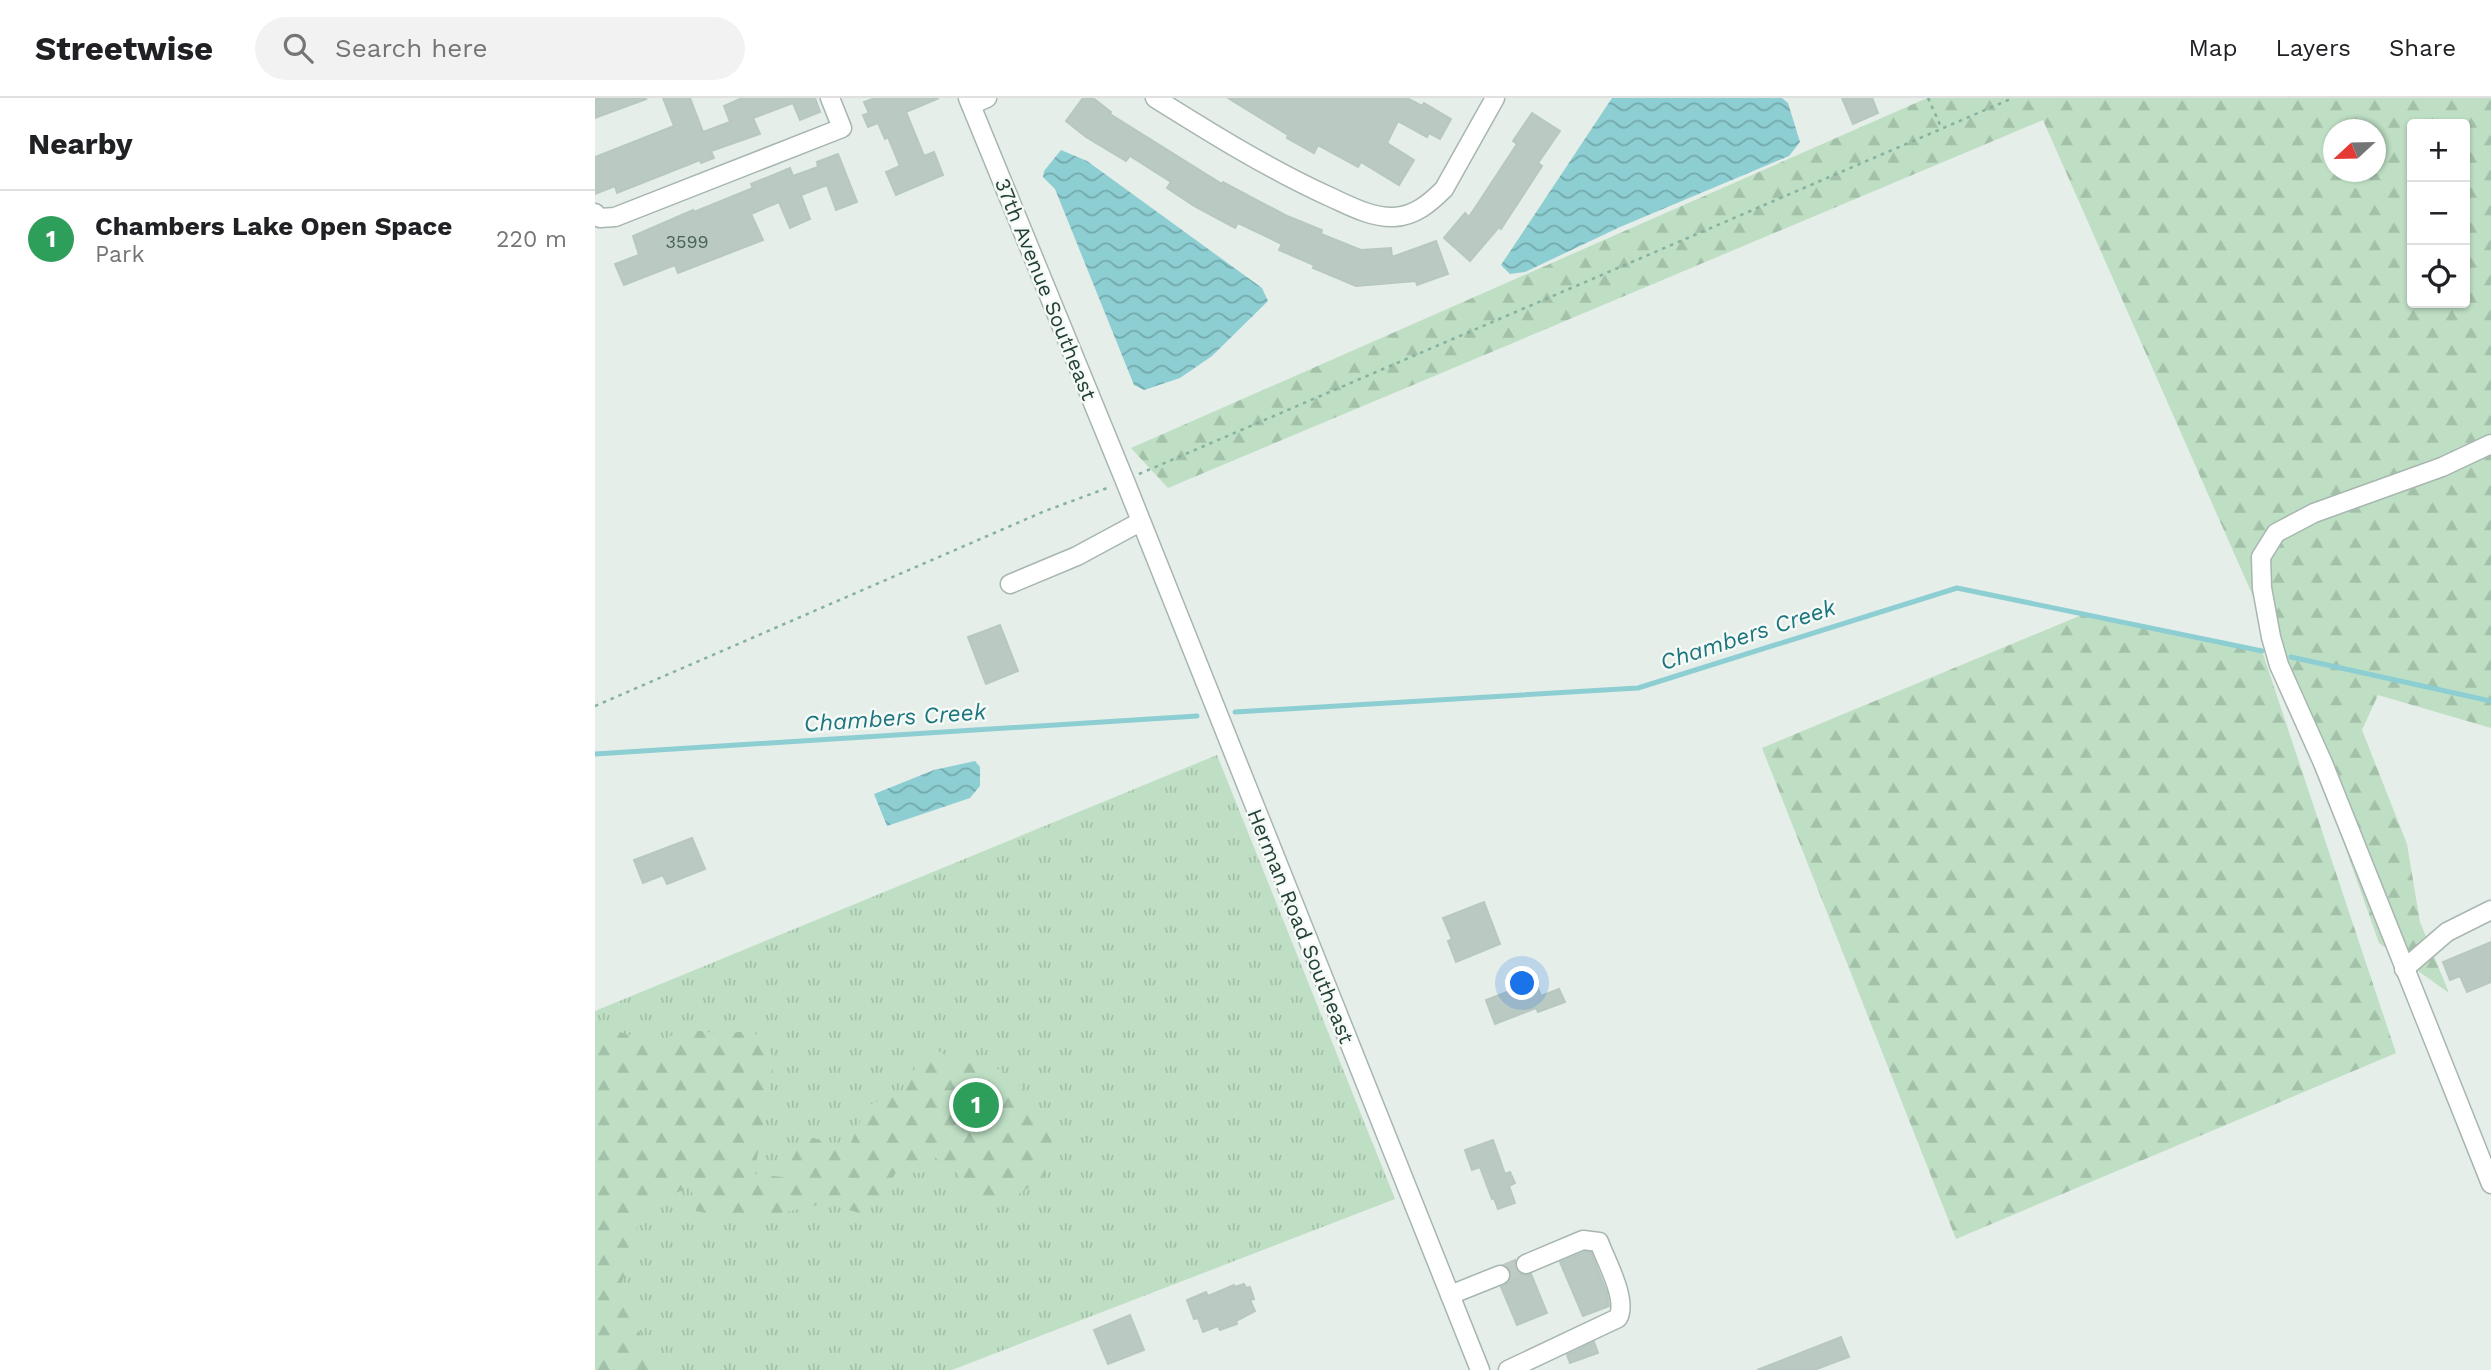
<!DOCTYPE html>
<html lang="en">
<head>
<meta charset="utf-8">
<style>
  :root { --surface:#fff; --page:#f2f2f2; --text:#202124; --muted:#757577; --line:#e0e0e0; --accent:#db2777 }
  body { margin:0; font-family:"Work Sans",sans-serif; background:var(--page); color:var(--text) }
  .controls { position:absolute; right:21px; top:21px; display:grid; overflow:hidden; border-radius:7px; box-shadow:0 2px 5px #0004 }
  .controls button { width:63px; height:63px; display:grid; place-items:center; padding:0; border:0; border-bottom:2px solid var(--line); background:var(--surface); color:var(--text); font:35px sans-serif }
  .compass { position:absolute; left:1728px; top:21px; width:63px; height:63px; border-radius:50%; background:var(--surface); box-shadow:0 2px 5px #0004; rotate:248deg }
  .you { position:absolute; left:928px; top:886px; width:24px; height:24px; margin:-18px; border:5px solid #fff; border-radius:50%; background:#1a73e8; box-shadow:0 0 0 10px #1a73e833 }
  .badge { display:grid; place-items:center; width:46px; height:46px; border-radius:50%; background:var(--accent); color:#fff; font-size:23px; font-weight:700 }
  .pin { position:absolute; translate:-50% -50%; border:4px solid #fff; box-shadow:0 2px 7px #0006 }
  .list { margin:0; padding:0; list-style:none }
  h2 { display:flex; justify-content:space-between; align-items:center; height:91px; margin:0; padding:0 28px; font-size:30px }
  h2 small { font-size:23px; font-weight:400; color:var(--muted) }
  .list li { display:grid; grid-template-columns:46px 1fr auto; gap:21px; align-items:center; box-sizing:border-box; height:98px; padding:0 28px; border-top:2px solid var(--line) }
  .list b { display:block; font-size:26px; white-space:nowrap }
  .list p { margin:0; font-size:23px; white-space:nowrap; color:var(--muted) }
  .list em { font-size:23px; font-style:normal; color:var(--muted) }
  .icon { flex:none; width:38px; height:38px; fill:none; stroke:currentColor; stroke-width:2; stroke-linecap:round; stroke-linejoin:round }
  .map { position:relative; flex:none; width:1896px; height:1272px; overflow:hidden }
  header { display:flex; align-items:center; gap:42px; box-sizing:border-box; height:98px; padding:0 35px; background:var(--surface); border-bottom:2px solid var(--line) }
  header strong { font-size:33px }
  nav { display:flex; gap:38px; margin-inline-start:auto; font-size:24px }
  .search { width:490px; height:63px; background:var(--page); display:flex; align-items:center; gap:18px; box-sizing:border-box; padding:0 24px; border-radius:38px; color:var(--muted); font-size:26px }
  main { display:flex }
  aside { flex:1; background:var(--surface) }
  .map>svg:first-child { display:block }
</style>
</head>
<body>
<header>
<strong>Streetwise</strong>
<div class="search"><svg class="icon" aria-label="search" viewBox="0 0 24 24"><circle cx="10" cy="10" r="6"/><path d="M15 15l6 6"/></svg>Search here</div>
<nav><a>Map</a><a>Layers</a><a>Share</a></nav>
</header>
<main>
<aside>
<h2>Nearby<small></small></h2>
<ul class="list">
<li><span class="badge" style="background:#2e9e5b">1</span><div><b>Chambers Lake Open Space</b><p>Park</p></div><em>220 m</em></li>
</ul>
</aside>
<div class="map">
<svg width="1896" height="1272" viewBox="0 0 1896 1272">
  <defs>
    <pattern id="grass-tufts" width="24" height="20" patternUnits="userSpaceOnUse" patternTransform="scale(1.75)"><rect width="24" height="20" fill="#bedfc4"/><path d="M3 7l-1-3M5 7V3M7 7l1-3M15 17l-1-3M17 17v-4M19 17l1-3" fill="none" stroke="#a3c0a9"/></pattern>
    <pattern id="forest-firs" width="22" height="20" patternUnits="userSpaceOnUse" patternTransform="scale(1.75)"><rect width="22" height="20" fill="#bedfc4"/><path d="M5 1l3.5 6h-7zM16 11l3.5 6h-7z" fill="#a3c0a9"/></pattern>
    <pattern id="water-waves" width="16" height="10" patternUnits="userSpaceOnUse" patternTransform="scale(1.75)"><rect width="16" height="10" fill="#8dced3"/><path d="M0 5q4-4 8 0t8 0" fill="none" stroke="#73a9ac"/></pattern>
  </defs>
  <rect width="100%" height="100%" fill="#e5eee9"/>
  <polygon fill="url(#grass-tufts)" points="622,657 800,1101 357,1272 0,1272 0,913"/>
  <g fill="url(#forest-firs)" fill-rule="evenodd">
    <path d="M1332,0h564v630l-113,-33 -16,35 45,114 13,78 29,71 -70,-50 -108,-306 -228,-517 -875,368 -37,-40zM1817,26h53v179h-53zM1738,32h42v42h-42z"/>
    <polygon points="1489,516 1667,553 1801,955 1361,1141 1167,650"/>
    <polygon points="5,928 64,946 86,931 130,936 157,932 180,961 159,1076 187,1079 210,1038 254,1049 272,1008 312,990 330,945 367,967 385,963 418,978 458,1037 448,1081 404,1108 369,1097 362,1069 338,1059 327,1075 302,1073 292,1089 267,1116 232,1105 149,1123 101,1113 96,1089 49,1107 27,1185 58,1272 0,1272 0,931"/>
  </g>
  <g fill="url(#water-waves)">
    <polygon points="1017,0 1187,0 1193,5 1205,44 1194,58 1025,129 930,174 915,176 906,167"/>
    <polygon points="466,52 492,63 667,190 673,203 617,258 585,280 549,292 539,287 460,91 448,79 449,73"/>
    <polygon points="380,663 385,669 385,688 375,700 292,728 279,696 339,672"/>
  </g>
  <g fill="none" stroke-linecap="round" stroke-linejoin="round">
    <g stroke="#8dced3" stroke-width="5">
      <polyline points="1696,559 1896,603"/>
      <polyline points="640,614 1043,590 1362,490 1667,553"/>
      <polyline points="0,656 602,618"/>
    </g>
  </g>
  <g fill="#bac9c2" stroke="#b7c8bf" stroke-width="2">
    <polygon points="0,0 50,0 51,1 0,20"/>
    <polygon points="68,0 95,0 108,34 135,24 129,8 147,0 220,0 225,14 205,22 198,5 158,20 165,36 116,53 119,60 106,65 105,62 22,95 20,88 0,96 0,59 79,28"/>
    <polygon points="280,0 344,0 311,14 329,58 339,54 348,77 301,97 291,74 305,68 293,39 290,41 283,25 273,29 268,17 274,15 269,4"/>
    <polygon points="488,0 498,0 516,14 515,16 627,86 628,84 692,118 727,132 726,136 766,152 796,150 797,159 841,143 853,176 822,187 821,183 761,188 718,170 719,167 684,152 687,146 643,125 640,130 599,108 572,90 576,84 535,58 531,63 491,39 471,23"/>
    <polygon points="633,0 812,0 827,8 829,5 856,21 845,41 834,35 832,39 803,23 792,45 819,62 804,87 766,64 763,69 723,47 719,55 692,40 693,37"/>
    <polygon points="1247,0 1277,0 1283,15 1258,26"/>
    <polygon points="937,15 965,33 943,65 947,68 906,131 904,129 875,163 849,140 870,115 874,119 922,46 918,43"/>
    <polygon points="243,56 262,104 241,112 232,87 206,97 215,121 195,130 184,104 156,116 168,142 83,175 80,167 29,187 20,166 44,157 38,138 98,112 99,114 158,90 156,86 195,70 198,78 223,69 222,64"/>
    <polygon points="405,527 423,573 391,586 373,539"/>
    <polygon points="97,740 110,771 72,786 68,777 48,785 39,762"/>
    <polygon points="889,804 905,846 861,864 853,843 857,841 848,820"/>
    <polygon points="1896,844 1896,884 1872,894 1865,878 1855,882 1848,864"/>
    <polygon points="940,883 946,898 964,891 970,904 943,914 941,910 900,926 891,902"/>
    <polygon points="898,1042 910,1076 915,1074 920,1085 914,1088 920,1105 903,1111 899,1100 897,1101 885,1069 877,1072 870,1052"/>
    <polygon points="990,1154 996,1154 1012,1195 1014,1208 988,1218 965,1164"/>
    <polygon points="920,1162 920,1170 924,1175 929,1177 936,1176 952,1215 922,1227 906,1189 913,1185 916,1179 915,1172 910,1167"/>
    <polygon points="649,1186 651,1190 655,1189 659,1201 655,1202 660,1213 641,1223 642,1226 625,1232 623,1228 608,1234 603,1220 599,1221 592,1202 611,1194 613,1198 639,1187 640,1189"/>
    <polygon points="535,1217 549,1252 513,1266 499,1232"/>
    <polygon points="1246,1239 1254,1259 1219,1272 1162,1272"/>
    <polygon points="999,1244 1003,1255 975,1265 972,1257"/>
  </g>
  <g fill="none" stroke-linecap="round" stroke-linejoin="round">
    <polyline stroke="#becbc5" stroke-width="18" stroke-dasharray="18 9" stroke-linecap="butt" points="905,1177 931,1166"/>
    <defs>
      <g id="minor">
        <polyline points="373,0 530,383 885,1272"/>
        <path d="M560,0c56,35 112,70 173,98 20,9 43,22 66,21 21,-1 36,-14 50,-28l51,-91"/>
        <polyline points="376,7 392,0"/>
        <polyline points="0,115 5,120 20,119 247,30 235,0"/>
        <polyline points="1896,346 1847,369 1719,415 1681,435 1666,459 1667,490 1676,539 1684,567 1728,665 1896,1086"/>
        <polyline points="415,486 482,458 545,424"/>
        <polyline points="1809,871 1852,834 1896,812"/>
        <polyline points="855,1197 905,1177"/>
        <path d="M913,1272l110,-52c10,-18 -12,-57 -19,-76l-16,-2 -57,24"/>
      </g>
    </defs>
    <use href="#minor" stroke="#a7b6b0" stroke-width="21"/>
    <g stroke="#85b2a0" stroke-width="2.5" stroke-dasharray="3.5 5" stroke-linecap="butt">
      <polyline points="1333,0 1347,31"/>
      <polyline points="544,376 1418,0"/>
      <polyline points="0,608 450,413 515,389"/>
    </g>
    <use href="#minor" stroke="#fff" stroke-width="18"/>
  </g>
  <g text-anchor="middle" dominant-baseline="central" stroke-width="5" stroke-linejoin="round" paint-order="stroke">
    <g font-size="18" fill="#496259">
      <text x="92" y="143">3599</text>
    </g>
    <g font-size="21" fill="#234036" stroke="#f5faf7">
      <text transform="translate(451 191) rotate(68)">37th Avenue Southeast</text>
      <text transform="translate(706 828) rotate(68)">Herman Road Southeast</text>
    </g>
    <g font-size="23" font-style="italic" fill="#1c757e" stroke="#f5faf7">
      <text transform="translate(1153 537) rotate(-18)">Chambers Creek</text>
      <text transform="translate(300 620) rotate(-4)">Chambers Creek</text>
    </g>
  </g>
</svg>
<div class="controls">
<button>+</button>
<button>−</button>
<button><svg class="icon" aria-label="locate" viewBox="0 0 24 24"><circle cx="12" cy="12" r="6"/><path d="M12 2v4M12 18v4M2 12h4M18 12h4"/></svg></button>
</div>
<svg class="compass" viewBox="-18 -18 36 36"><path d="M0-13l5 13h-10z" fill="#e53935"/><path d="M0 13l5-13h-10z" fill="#757577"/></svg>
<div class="you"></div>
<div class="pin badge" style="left:381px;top:1007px;background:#2e9e5b">1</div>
</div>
</main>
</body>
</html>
